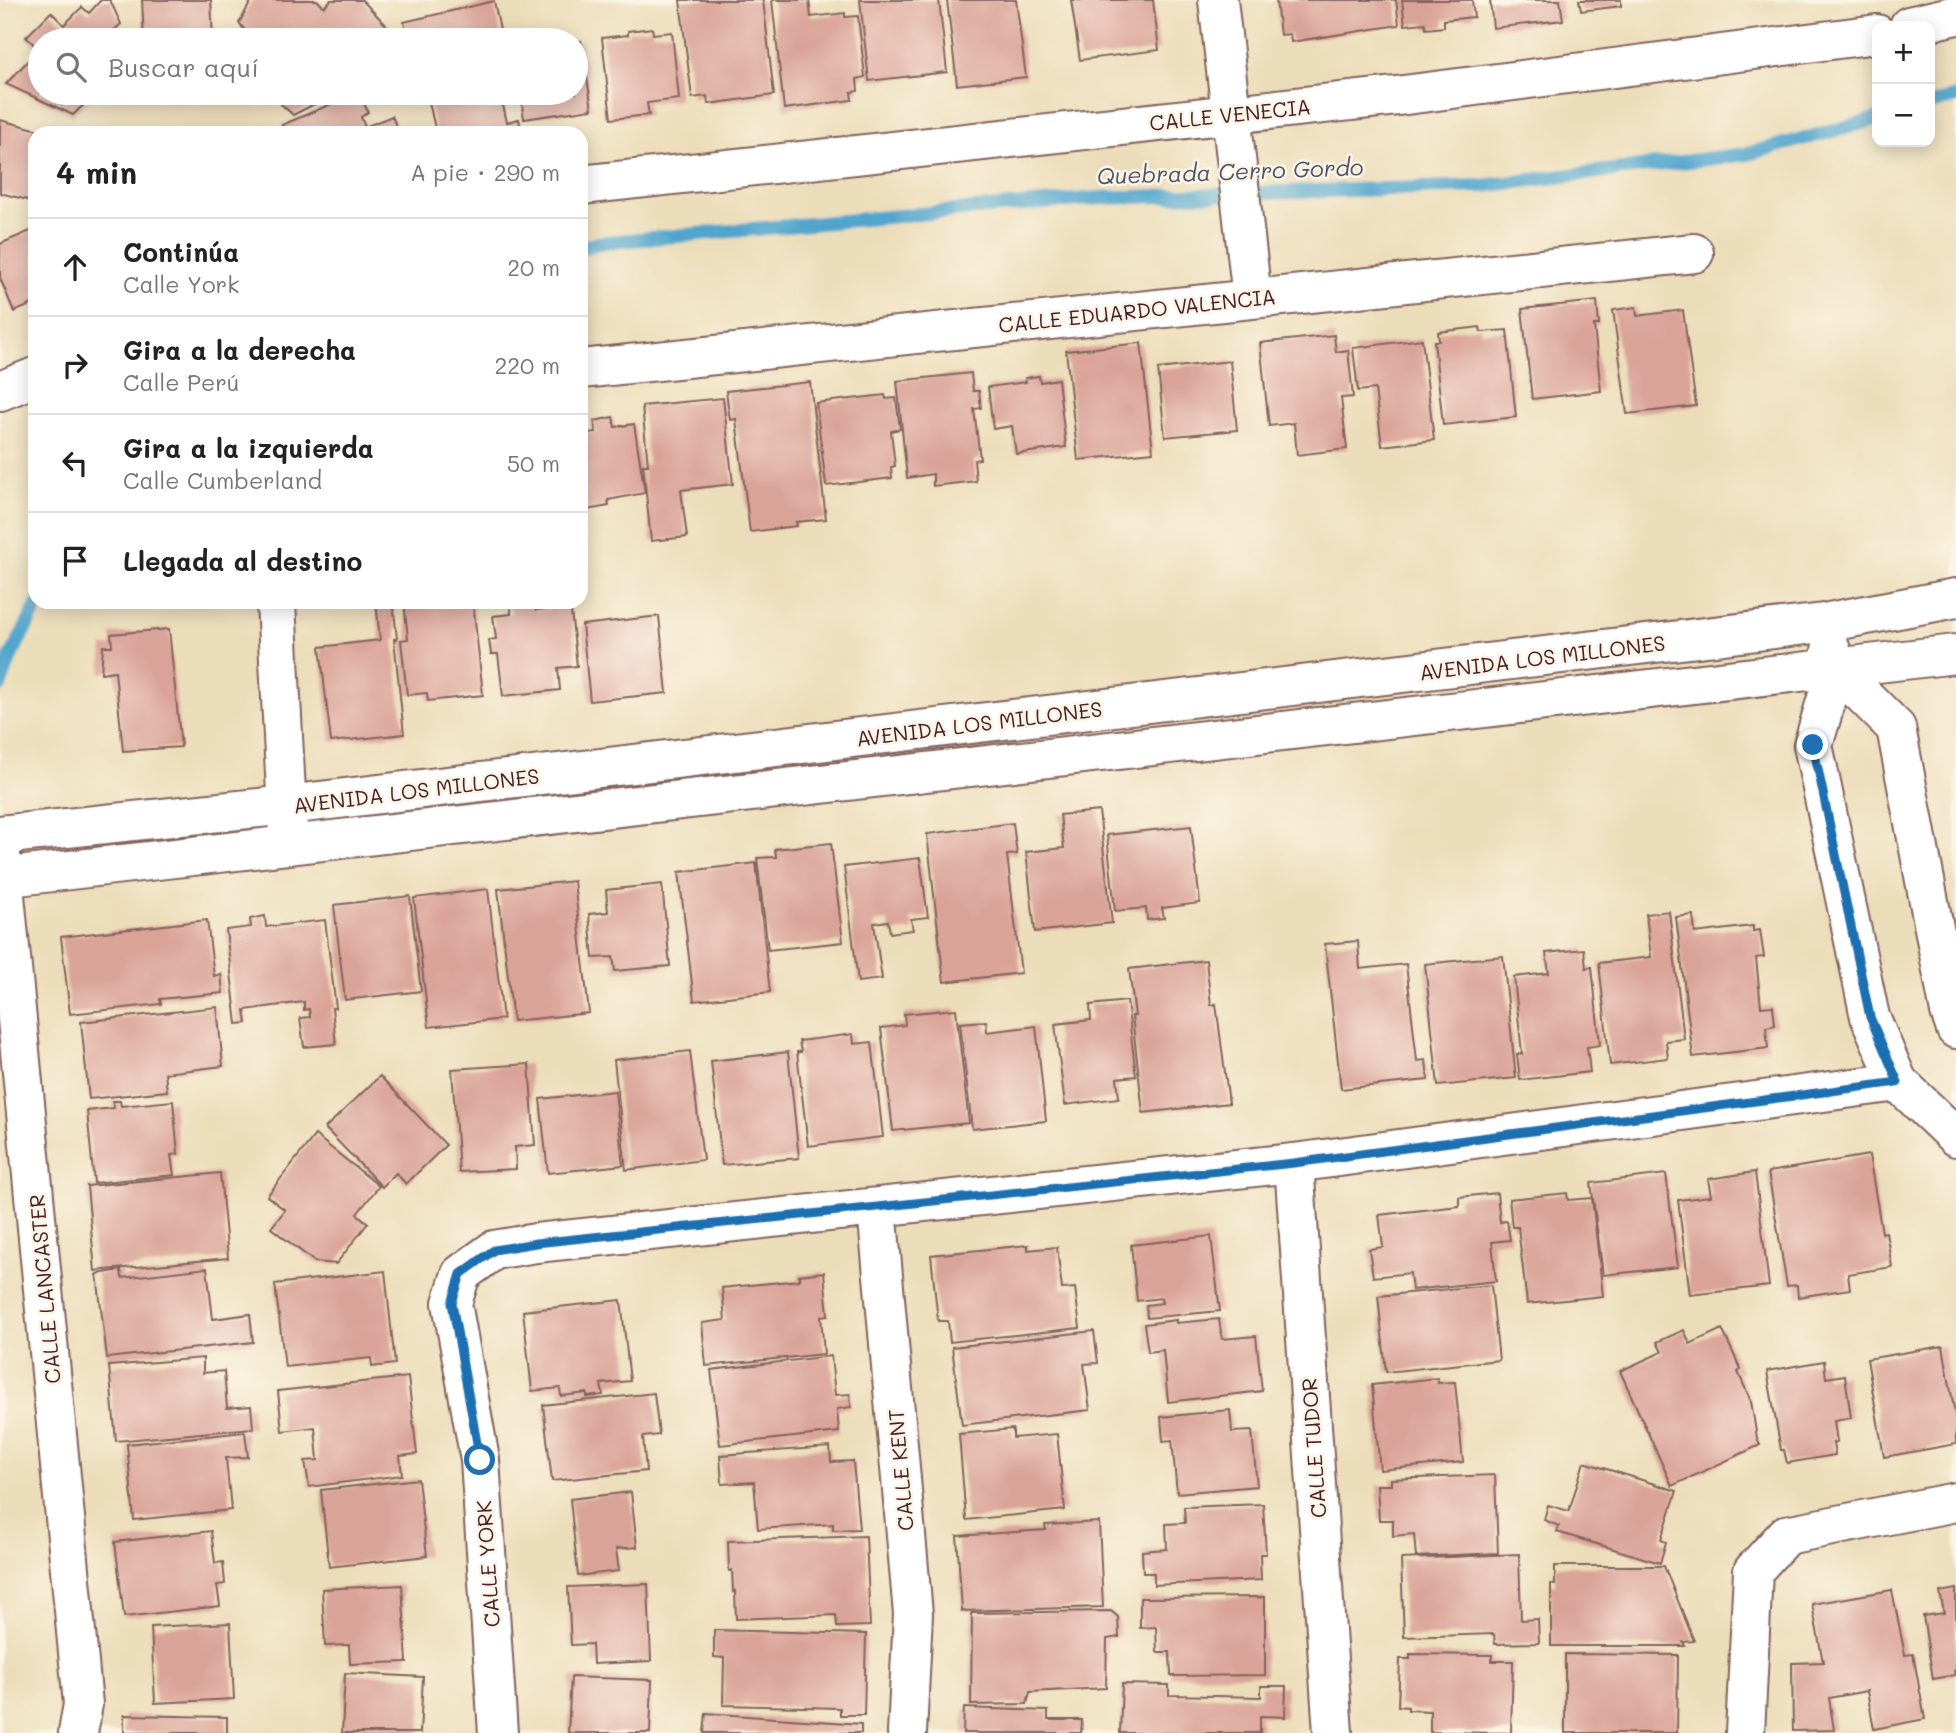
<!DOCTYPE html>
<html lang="es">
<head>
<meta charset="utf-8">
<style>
  :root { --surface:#fff; --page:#f6f6f6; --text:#222; --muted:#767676; --line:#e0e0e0 }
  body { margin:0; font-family:Mali,sans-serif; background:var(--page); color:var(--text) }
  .controls { position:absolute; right:21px; top:21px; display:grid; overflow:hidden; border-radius:14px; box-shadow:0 4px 18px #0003 }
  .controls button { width:63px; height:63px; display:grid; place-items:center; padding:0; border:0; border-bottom:2px solid var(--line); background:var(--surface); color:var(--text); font:35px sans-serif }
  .stop { position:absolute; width:21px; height:21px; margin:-16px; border:5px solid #1f6fb2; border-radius:50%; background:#fff }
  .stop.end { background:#1f6fb2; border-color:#fff; box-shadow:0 2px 7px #0008 }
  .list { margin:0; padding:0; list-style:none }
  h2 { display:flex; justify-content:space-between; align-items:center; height:91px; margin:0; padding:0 28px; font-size:30px }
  h2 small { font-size:23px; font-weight:400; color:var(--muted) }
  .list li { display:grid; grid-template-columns:46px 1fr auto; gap:21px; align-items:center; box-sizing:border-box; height:98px; padding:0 28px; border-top:2px solid var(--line) }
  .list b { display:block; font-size:26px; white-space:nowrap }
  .list p { margin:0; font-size:23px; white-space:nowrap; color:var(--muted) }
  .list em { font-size:23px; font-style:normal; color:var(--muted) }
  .icon { flex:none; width:38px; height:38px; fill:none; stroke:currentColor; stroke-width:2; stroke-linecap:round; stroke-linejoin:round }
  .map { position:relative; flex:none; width:1956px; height:1733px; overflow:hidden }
  .search { position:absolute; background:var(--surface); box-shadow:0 4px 18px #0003; left:28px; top:28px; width:560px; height:77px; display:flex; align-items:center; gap:18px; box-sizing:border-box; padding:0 24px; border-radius:38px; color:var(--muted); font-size:26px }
  .panel { position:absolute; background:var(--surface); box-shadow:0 4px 18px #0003; left:28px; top:126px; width:560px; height:483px; border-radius:21px }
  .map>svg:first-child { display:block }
</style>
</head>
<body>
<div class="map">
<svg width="1956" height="1733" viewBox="0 0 1956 1733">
  <rect width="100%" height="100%" fill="#fcf5e5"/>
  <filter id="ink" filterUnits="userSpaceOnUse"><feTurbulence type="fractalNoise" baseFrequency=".0143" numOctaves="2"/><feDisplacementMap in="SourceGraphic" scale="14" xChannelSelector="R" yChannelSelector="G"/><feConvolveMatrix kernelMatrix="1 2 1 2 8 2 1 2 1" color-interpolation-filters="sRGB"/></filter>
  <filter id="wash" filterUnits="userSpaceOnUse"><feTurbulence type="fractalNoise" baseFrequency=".00686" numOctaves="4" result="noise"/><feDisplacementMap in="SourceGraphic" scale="28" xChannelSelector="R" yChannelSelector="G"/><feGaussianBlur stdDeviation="1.57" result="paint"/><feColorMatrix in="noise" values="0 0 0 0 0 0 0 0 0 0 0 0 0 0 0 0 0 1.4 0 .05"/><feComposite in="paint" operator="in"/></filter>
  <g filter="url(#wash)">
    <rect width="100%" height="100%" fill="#ecddba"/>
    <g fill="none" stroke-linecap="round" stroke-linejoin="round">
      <g stroke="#51a5cd" stroke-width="14">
        <polyline points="1930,104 1956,97"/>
        <polyline points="581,248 598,243 1099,198 1482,186 1747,154 1877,119"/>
        <polyline points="0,686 11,656 39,602"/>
      </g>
    </g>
    <g id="blocks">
      <g fill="#daa398">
        <polygon points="101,0 110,0 121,24 111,33 118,40 40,40 40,93 96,93 73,115 6,84 39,49 26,37 51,12 64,25 82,7 89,13"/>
        <polygon points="142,0 211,0 213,40 144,40"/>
        <polygon points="252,0 317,0 324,7 331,0 362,0 390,29 379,40 235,40 244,29 239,23"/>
        <polygon points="680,0 763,0 774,95 708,104 707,96 692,98"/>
        <polygon points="772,0 809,0 811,17 845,13 845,17 858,16 865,77 857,79 858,91 851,92 852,100 784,109"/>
        <polygon points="860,0 939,0 947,72 869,81"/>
        <polygon points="947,0 1016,0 1026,77 957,85"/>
        <polygon points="1071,0 1153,0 1159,50 1080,60"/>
        <polygon points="1276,0 1396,0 1399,25 1291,42 1290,34 1280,35"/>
        <polygon points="1402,0 1472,0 1474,17 1444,20 1444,27 1426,29 1425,23 1405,25"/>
        <polygon points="1490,0 1560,0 1563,20 1493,28"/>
        <polygon points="1579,0 1621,0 1621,6 1581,11"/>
        <polygon points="494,1 502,40 408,40 404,22"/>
        <polygon points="652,28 653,34 672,32 679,99 647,103 649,115 611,119 602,38 628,35 628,31"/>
        <polygon points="581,41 592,109 524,119 521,93 576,93 576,42"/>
        <polygon points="269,93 336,93 293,115"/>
        <polygon points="357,93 359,93 368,112 361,117 365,127 392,116 399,133 285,133 282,125"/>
        <polygon points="427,93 500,93 507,122 519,119 522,133 436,133"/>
        <polygon points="0,120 47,132 35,133 35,202 0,193"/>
        <polygon points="35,229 35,303 14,312 0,278 0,244"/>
        <polygon points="1597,301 1599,325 1594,325 1601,391 1532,399 1522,309"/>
        <polygon points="1636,307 1637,316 1683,310 1696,406 1627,414 1613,310"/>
        <polygon points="1480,327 1481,332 1507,330 1516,417 1443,425 1434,341 1439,341 1438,332"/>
        <polygon points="1334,335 1336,352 1348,350 1353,397 1341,398 1347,449 1297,455 1294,423 1269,426 1260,343"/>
        <polygon points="1422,339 1434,440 1382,446 1375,389 1358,391 1353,348"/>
        <polygon points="1141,343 1153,452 1078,460 1066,351"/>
        <polygon points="1230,361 1237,430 1165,437 1158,369"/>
        <polygon points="971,373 973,391 979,391 981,408 974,409 980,459 974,460 976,481 933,486 933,474 907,478 897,381"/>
        <polygon points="1039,376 1040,382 1058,379 1066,447 1016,454 1012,426 993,429 988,387 1026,382 1025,378"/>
        <polygon points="810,382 826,519 796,522 797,526 750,532 736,419 730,420 726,391"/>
        <polygon points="885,395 886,399 896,398 900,429 891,431 895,466 891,467 892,478 826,486 816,403"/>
        <polygon points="723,398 733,484 681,490 687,537 651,541 643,465 648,465 642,406"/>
        <polygon points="613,417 615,427 634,424 645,493 608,500 609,506 581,511 581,434 596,432 594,421"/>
        <polygon points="376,602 393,602 397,639 394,639 404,734 331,742 320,647 380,640"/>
        <polygon points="404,602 473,602 483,695 428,701 427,693 407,695 401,640 408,639"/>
        <polygon points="511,602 535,602 536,610 549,609 548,602 570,602 577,666 558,668 560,690 503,696 498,654 491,654 489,640 496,639 493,616 511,614"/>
        <polygon points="659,616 667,693 590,701 582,625"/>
        <polygon points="169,629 181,747 123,751 115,671 101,673 103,646 112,646 111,634"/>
        <polygon points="1099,811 1112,923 1035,932 1026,852 1064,848 1060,815"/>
        <polygon points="1013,823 1017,854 1007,855 1021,973 944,982 927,834"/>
        <polygon points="1191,826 1200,903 1162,908 1164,918 1147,920 1146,908 1115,911 1107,835"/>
        <polygon points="831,843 843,942 768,950 757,858 776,857 775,849"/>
        <polygon points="920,858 928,917 911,919 913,930 890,933 888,921 874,923 882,979 858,982 844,867"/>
        <polygon points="756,863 770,992 694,1001 679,872"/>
        <polygon points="574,881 589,1013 513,1021 498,889"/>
        <polygon points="662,884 670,966 615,971 613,957 593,958 589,914 608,912 606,890"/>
        <polygon points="488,889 503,1019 429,1027 414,898"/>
        <polygon points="410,896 421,991 345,1000 334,905"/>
        <polygon points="1669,911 1684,1039 1666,1041 1668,1058 1610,1065 1599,963 1651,957 1646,914"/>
        <polygon points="1693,915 1695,933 1753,926 1753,931 1760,930 1764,957 1756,958 1761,1007 1773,1006 1775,1025 1766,1027 1768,1048 1693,1057 1676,917"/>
        <polygon points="265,916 266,927 325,920 336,1008 332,1008 336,1044 304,1047 300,1018 310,1017 309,1009 304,1010 304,1002 245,1010 247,1023 237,1024 226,930 251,927 250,919"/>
        <polygon points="207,920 214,976 221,974 223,993 160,999 161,1004 70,1014 61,937"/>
        <polygon points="1358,941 1360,969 1406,964 1417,1061 1426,1060 1428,1080 1341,1089 1325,944"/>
        <polygon points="1584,949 1586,968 1592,967 1600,1045 1587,1047 1590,1072 1520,1080 1517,1054 1522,1054 1514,977 1549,973 1546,953"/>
        <polygon points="1503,956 1516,1078 1438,1086 1425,964"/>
        <polygon points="1206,960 1211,1005 1216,1004 1229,1103 1143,1113 1132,1016 1135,1016 1129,969"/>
        <polygon points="1127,1001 1136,1076 1117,1078 1119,1098 1065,1105 1055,1024 1091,1020 1090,1005"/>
        <polygon points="217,1007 223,1066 165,1073 167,1091 89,1099 81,1022"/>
        <polygon points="956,1009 969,1123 893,1131 881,1028 905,1025 904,1014"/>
        <polygon points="986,1021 987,1032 1036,1026 1046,1121 972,1129 960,1023"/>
        <polygon points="853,1034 854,1044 872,1042 883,1137 808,1146 797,1052 801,1052 799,1041"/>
        <polygon points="690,1051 703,1160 626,1170 614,1060"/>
        <polygon points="788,1052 799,1158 722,1165 711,1061"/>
        <polygon points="529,1064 535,1145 515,1147 516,1169 459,1172 452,1069"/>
        <polygon points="380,1076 446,1145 406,1184 396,1173 382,1187 325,1128"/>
        <polygon points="615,1091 623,1165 548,1173 540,1099"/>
        <polygon points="112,1101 120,1101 121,1106 173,1101 178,1154 171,1155 174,1175 94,1183 87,1111 114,1108"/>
        <polygon points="315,1135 379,1186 357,1214 368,1223 336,1264 315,1262 271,1228 285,1210 267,1196"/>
        <polygon points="1869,1155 1882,1233 1886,1232 1892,1267 1848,1274 1850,1289 1798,1297 1797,1285 1787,1286 1768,1172"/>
        <polygon points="1755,1172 1769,1286 1690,1295 1678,1200 1711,1196 1708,1179"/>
        <polygon points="220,1173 228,1258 95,1271 87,1186"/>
        <polygon points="1666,1174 1678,1267 1603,1275 1591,1183"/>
        <polygon points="1497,1193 1500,1222 1507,1221 1510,1240 1492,1242 1496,1281 1412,1290 1410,1273 1373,1277 1369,1249 1383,1247 1379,1215 1459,1206 1459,1197"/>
        <polygon points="1567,1193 1568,1200 1592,1198 1603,1296 1527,1304 1518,1227 1512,1227 1509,1199"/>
        <polygon points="1211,1236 1220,1311 1147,1318 1146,1305 1162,1303 1161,1298 1137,1301 1131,1245"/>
        <polygon points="1028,1245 1028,1250 1057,1247 1062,1289 1075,1288 1080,1328 950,1342 948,1321 938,1321 931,1255"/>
        <polygon points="207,1268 213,1319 250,1314 253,1342 107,1358 97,1274 121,1270 122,1278"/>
        <polygon points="385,1271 395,1364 372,1367 371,1358 285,1367 275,1284"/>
        <polygon points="824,1272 828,1315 821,1316 824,1354 706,1366 702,1323 725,1320 722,1288 799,1280 799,1275"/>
        <polygon points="1491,1285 1499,1360 1386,1372 1378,1296"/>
        <polygon points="621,1300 630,1381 601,1384 603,1395 587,1397 587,1393 561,1396 560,1388 532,1391 523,1311"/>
        <polygon points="1219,1319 1222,1339 1256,1336 1262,1391 1168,1402 1163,1350 1148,1352 1144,1324 1176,1320 1176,1323"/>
        <polygon points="1722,1329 1741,1370 1738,1372 1751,1401 1757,1438 1760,1445 1672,1486 1620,1371 1662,1352 1657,1342 1684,1330 1690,1344"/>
        <polygon points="1094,1331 1098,1363 1084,1364 1090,1410 962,1425 952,1347"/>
        <polygon points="1943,1346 1956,1420 1956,1444 1884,1457 1867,1359"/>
        <polygon points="831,1356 835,1395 850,1394 851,1407 837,1409 839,1432 720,1445 711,1370"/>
        <polygon points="203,1358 203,1373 224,1371 227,1408 251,1406 253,1428 116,1441 109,1366"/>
        <polygon points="1824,1361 1826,1378 1845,1375 1851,1418 1834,1421 1837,1442 1833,1443 1835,1455 1787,1463 1784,1450 1781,1450 1767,1371"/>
        <polygon points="408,1377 417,1454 400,1456 402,1475 309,1487 305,1461 318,1460 315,1427 282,1431 278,1391"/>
        <polygon points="1437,1378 1438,1383 1455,1382 1463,1462 1380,1470 1372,1385"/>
        <polygon points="654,1393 659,1435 643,1437 646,1471 552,1481 543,1405"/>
        <polygon points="1230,1410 1232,1432 1252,1431 1257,1486 1177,1493 1172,1440 1163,1441 1161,1417"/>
        <polygon points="1013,1429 1013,1438 1057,1434 1065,1510 966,1520 959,1434"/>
        <polygon points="245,1432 248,1457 226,1458 231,1510 134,1520 127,1444"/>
        <polygon points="830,1447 831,1462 853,1461 859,1529 833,1530 833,1524 758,1529 754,1482 722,1484 720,1455"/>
        <polygon points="1584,1462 1677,1491 1661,1540 1666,1542 1660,1563 1557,1532 1559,1526 1544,1520 1548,1505 1569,1511"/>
        <polygon points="1495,1475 1498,1553 1416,1557 1414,1534 1393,1536 1393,1520 1379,1520 1377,1485 1391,1485 1391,1479"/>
        <polygon points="418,1479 427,1556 329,1567 321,1490"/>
        <polygon points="631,1492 637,1547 616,1549 619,1571 578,1576 570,1499"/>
        <polygon points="1263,1504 1266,1554 1260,1554 1261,1580 1154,1585 1154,1573 1143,1573 1142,1551 1167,1549 1166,1524 1185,1523 1184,1507"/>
        <polygon points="1099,1522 1103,1607 962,1611 957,1536 1046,1530 1045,1525"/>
        <polygon points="211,1531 215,1563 223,1562 225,1584 217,1585 220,1606 124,1617 115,1542"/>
        <polygon points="866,1536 870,1626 837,1627 836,1615 736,1619 735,1591 733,1592 732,1570 729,1571 728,1541"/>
        <polygon points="1519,1554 1521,1620 1538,1619 1539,1643 1495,1644 1494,1634 1404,1637 1401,1559"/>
        <polygon points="1555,1566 1664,1566 1694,1641 1683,1642 1685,1646 1551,1646 1551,1584 1555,1585"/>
        <polygon points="648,1584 651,1661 593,1664 592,1644 571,1645 568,1587"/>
        <polygon points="402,1585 407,1662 350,1664 349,1645 325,1646 322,1589"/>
        <polygon points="1956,1589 1956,1670 1954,1671 1955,1675 1933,1679 1923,1616 1944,1613 1940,1592"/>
        <polygon points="1892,1590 1905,1655 1913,1654 1925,1719 1874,1729 1867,1691 1829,1698 1834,1730 1793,1731 1792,1663 1823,1662 1812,1604"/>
        <polygon points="1265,1597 1265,1675 1171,1676 1170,1652 1157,1652 1156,1627 1140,1628 1140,1598"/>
        <polygon points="1111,1611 1118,1617 1119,1637 1107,1639 1106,1688 1030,1692 1027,1704 971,1705 972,1613"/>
        <polygon points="230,1623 234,1699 155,1703 151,1627"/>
        <polygon points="714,1630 866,1634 864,1715 840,1715 840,1708 723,1705 724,1658 714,1657"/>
        <polygon points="1410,1654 1492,1655 1492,1661 1513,1661 1511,1733 1430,1732 1430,1711 1408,1710 1408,1707 1398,1706 1400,1659 1410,1659"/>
        <polygon points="1565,1654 1678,1655 1677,1733 1565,1733"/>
        <polygon points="345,1673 423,1677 420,1733 342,1733"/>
        <polygon points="571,1677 652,1680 650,1733 568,1733"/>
        <polygon points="1122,1684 1169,1685 1169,1695 1261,1697 1261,1686 1286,1686 1285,1717 1260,1716 1260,1733 1120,1733"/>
        <polygon points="964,1708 1048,1711 1048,1720 1082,1720 1081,1733 963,1733"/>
        <polygon points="706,1713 861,1724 861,1733 704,1733"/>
        <polygon points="124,1715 227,1717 227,1733 124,1733"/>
      </g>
    </g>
  </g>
  <g filter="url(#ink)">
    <use href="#blocks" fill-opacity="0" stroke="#83625d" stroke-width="2"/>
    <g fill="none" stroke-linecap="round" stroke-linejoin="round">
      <defs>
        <g id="minor">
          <polyline points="1218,0 1252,298"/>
          <polyline points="1909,26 1956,15"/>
          <polyline points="581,185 1397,96 1877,34"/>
          <polyline points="581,369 1694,253"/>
          <polyline points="0,391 35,377"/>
          <polyline points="276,602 288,831"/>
          <polyline points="1831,650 1836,668 1896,728 1950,1012 1956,1029"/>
          <polyline points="1836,668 1813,745 1870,1017 1898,1082 1956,1137"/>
          <polyline points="0,835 287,805 1824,623 1956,598"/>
          <polyline points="1,854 83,1704 78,1733"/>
          <polyline points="0,878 1956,654"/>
          <polyline points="1294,1163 1333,1733"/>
          <polyline points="877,1208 913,1614 907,1733"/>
          <polyline points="498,1733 480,1460 452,1303 461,1274 494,1250 536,1243 1294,1163 1898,1082"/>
          <polyline points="1745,1733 1753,1571 1786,1535 1956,1502"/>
        </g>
      </defs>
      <use href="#minor" stroke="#83625d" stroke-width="42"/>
      <use href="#minor" stroke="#fff" stroke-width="38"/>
    </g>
  </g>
  <g fill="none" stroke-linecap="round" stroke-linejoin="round" filter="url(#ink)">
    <polyline stroke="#1f6fb2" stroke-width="9" points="480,1460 452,1303 461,1274 494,1250 536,1243 1294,1163 1898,1082 1870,1017 1813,745"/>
  </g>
  <g text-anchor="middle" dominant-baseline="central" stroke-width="5" stroke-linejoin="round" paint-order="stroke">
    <g font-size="21" fill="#4a1f2b" stroke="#fcf5e5">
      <text transform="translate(1230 114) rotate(-6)">CALLE VENECIA</text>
      <text transform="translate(1137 310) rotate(-6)">CALLE EDUARDO VALENCIA</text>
      <text transform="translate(1542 657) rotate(-7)">AVENIDA LOS MILLONES</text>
      <text transform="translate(979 723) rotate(-7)">AVENIDA LOS MILLONES</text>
      <text transform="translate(416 790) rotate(-7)">AVENIDA LOS MILLONES</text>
      <text transform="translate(44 1289) rotate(-95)">CALLE LANCASTER</text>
      <text transform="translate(1313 1448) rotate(-94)">CALLE TUDOR</text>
      <text transform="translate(900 1470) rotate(-95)">CALLE KENT</text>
      <text transform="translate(487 1564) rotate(-94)">CALLE YORK</text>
    </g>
    <g font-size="23" font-style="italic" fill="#4d556c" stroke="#fcf5e5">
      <text transform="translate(1230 171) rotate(-2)">Quebrada Cerro Gordo</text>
    </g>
  </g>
</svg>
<div class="controls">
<button>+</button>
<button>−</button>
</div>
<div class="stop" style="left:480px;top:1460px"></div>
<div class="stop end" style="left:1813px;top:745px"></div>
<div class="search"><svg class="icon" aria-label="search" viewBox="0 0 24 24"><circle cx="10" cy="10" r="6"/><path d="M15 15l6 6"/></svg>Buscar aquí</div>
<section class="panel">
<h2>4 min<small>A pie · 290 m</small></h2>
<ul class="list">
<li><svg class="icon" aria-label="ahead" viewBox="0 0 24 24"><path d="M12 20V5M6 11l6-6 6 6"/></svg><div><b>Continúa</b><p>Calle York</p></div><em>20 m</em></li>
<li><svg class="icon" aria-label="right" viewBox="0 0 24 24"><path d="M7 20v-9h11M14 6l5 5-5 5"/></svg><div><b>Gira a la derecha</b><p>Calle Perú</p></div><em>220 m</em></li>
<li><svg class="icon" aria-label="left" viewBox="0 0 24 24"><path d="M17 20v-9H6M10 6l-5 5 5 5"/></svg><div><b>Gira a la izquierda</b><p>Calle Cumberland</p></div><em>50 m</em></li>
<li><svg class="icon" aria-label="arrive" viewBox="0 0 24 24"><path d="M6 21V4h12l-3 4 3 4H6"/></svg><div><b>Llegada al destino</b></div></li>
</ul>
</section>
</div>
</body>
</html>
